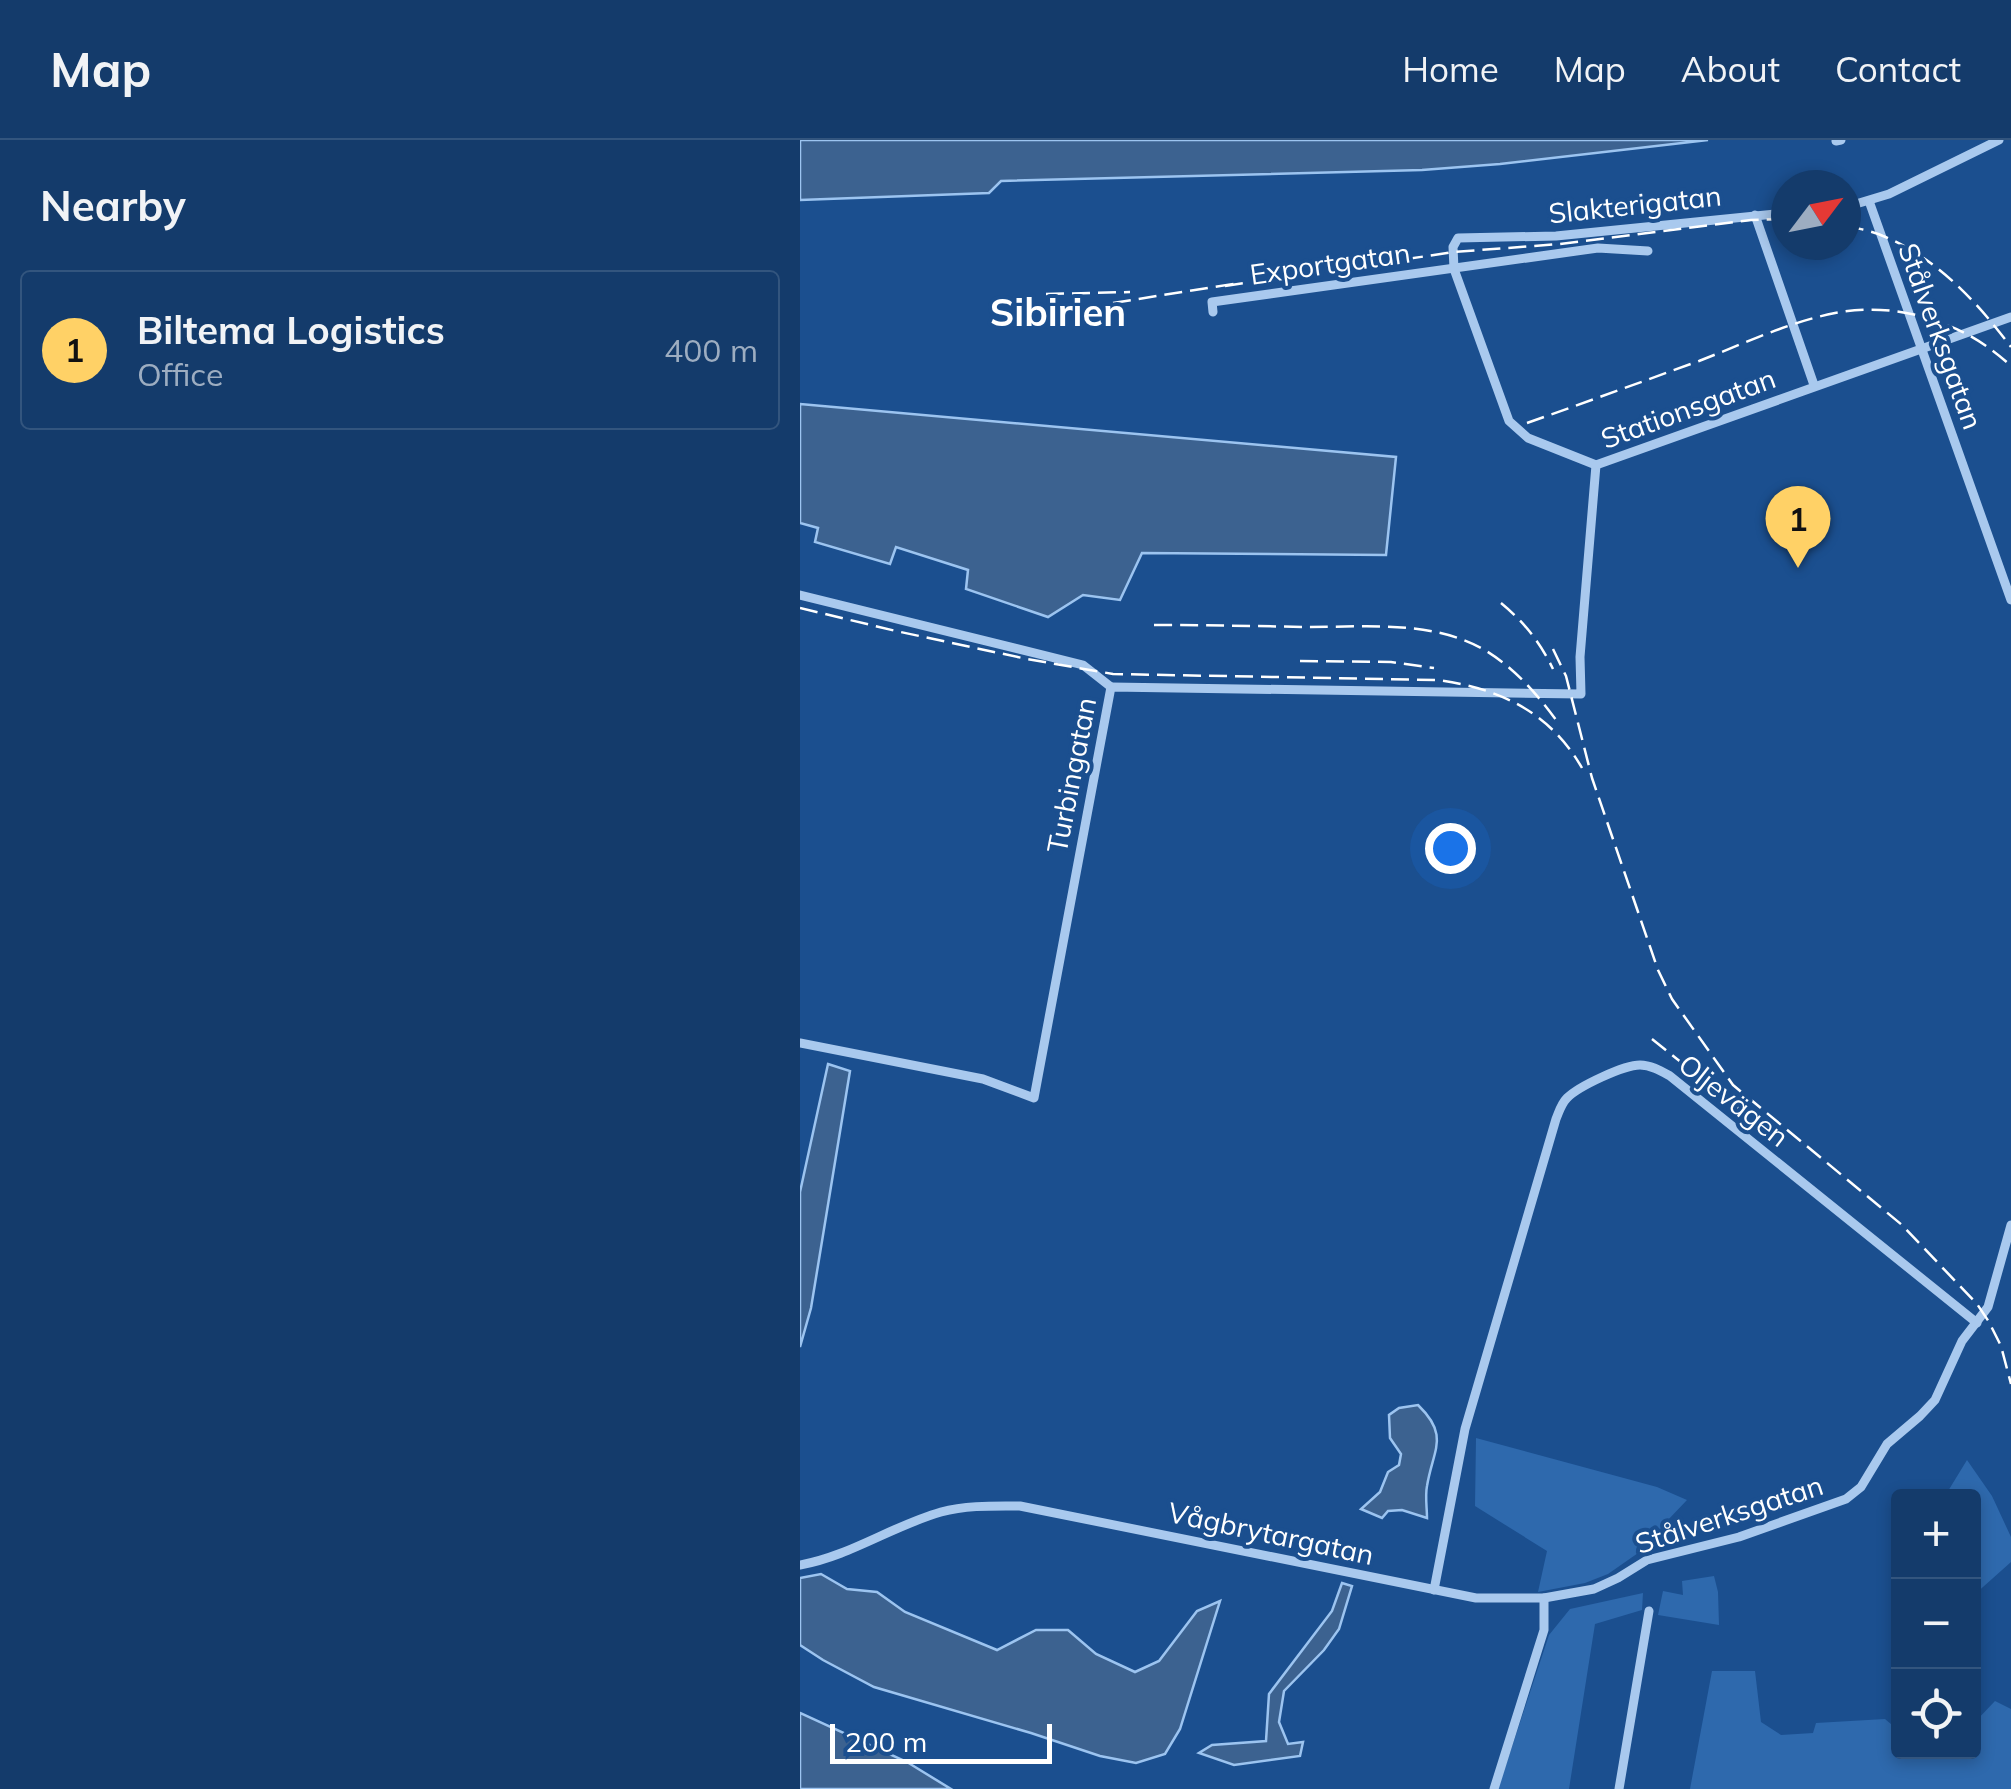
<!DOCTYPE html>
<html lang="en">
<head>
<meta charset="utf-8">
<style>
  :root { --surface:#143b6b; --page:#1d4271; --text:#f1f3f6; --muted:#9dadc1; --line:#33557e; --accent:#ffd166 }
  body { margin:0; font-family:Mulish,sans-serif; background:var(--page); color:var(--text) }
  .controls { position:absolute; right:30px; bottom:30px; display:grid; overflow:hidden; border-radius:10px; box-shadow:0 5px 15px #0003 }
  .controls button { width:90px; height:90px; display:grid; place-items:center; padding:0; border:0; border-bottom:2px solid var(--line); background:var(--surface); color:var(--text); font:50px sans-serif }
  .compass { position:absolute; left:971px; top:30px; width:90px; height:90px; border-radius:50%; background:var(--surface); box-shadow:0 5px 15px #0003; rotate:58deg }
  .scale { position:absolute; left:30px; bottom:25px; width:222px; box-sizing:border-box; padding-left:10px; border:5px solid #fff; border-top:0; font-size:28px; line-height:35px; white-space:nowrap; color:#fff; -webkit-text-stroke:8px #1b4f8f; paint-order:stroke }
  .you { position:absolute; left:650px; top:708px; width:35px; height:35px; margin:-25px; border:8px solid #fff; border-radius:50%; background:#1a73e8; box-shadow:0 0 0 15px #1a73e833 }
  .badge { display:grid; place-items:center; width:65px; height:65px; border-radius:50%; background:var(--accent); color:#111; font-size:32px; font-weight:700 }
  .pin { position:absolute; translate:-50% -82px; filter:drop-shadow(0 2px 5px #0008) }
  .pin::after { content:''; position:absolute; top:52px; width:35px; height:30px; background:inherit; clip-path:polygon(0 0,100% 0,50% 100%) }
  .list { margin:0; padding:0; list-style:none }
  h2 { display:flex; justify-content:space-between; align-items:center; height:130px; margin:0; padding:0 40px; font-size:42px }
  h2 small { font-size:32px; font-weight:400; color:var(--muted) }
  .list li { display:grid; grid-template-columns:65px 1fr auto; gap:30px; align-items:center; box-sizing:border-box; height:160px; margin:0 20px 20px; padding:0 20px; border:2px solid var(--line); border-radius:10px }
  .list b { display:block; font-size:38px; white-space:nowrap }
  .list p { margin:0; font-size:32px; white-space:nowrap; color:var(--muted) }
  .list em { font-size:32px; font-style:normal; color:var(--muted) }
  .icon { flex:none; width:55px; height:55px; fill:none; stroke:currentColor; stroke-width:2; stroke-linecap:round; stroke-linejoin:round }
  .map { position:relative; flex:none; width:1211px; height:1649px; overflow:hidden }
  header { display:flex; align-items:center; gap:60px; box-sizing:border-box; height:140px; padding:0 50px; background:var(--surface); border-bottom:2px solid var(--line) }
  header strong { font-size:48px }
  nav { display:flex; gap:55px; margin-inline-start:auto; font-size:35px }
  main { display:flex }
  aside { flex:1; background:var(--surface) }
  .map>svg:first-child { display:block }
</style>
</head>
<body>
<header>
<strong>Map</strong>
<nav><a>Home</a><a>Map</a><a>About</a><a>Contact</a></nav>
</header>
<main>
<aside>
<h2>Nearby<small></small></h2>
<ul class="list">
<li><span class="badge">1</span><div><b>Biltema Logistics</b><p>Office</p></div><em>400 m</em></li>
</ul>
</aside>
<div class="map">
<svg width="1211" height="1649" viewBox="0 0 1211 1649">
  <rect width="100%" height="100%" fill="#1b4f8f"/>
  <g fill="#2e69ad">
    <polygon points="676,1298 857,1347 887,1360 866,1382 851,1404 808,1434 785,1443 738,1452 747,1411 675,1366"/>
    <polygon points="1167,1320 1192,1356 1211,1397 1211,1422 1174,1455 1174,1356 1145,1356"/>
    <polygon points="914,1436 918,1452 919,1485 858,1475 863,1451 883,1455 882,1441"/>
    <polygon points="843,1453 842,1470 795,1484 769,1649 698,1649 749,1495 770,1469"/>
    <polygon points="912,1531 955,1531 961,1582 981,1595 1013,1593 1016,1583 1085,1579 1098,1590 1098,1612 1174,1612 1174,1583 1195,1561 1211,1569 1211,1649 890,1649"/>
  </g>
  <g fill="#3c6290" stroke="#9cc4f0" stroke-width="2.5">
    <polygon points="0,0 908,0 700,24 622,30 201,41 189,53 0,60"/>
    <polygon points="0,264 596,317 586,415 342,413 320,460 283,455 248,477 166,449 168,430 96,407 90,424 15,402 18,388 0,383"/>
    <polygon points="28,924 50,931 11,1168 0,1207 0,1052"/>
    <path d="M618,1265c32,31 15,44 9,81 -2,10 0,22 0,32l-25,-8 -14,1 -6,7 -21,-9 19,-17 8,-20 11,-7 2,-11 -11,-16 -1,-23 10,-7z"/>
    <polygon points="21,1434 47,1449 77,1452 105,1472 197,1510 236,1490 268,1490 296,1514 335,1532 359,1521 397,1471 420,1461 380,1589 365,1614 336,1623 300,1616 231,1593 74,1547 23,1520 0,1505 0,1438"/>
    <polygon points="542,1443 552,1446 539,1489 524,1510 484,1551 479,1582 488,1604 503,1602 500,1616 434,1625 399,1613 412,1605 466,1601 469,1554 532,1471"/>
    <polygon points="0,1573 107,1622 151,1649 0,1649"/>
  </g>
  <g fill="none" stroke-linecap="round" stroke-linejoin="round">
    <g stroke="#a9c9ee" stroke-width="9">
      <polyline points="1036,1 1041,0"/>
      <polyline points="1069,61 1211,460"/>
      <polyline points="1046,67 1089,54 1199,0"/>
      <polyline points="955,75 1014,245"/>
      <polyline points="413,172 412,162 798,108 848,111"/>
      <polyline points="796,325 728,298 709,281 654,129 653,107 658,98 756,96 986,73"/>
      <polyline points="796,325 1211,177"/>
      <polyline points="0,455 283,525 311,547"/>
      <polyline points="0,903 183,939 234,958 311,547 781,554 780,517 796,325"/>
      <path d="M0,1425c50,-9 92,-39 141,-53 26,-7 53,-6 79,-6l456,92h68v32l-50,159"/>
      <path d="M634,1450l31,-161 91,-310c3,-7 5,-15 11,-21 12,-12 57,-33 73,-33 11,0 21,6 30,11l307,247"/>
      <polyline points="744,1458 794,1449 818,1438 847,1420 939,1397 1046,1359 1061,1347 1087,1304 1120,1276 1135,1260 1162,1201 1188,1167 1211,1085"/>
      <polyline points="819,1649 849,1471"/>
    </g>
    <g stroke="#fff" stroke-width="2.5" stroke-dasharray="18 8" stroke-linecap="butt">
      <path d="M1046,85c12,4 26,6 37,11 54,22 94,66 128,111"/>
      <polyline points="425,146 654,112 760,104 951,80 986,79"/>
      <polyline points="246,154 330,152"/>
      <polyline points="313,163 439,143"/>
      <path d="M727,283c57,-20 114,-41 172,-62 44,-17 90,-39 136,-48 64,-12 129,9 176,53"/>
      <path d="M701,463c23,19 39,39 52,66"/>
      <path d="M0,468l96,23 131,28 86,15 324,6c62,8 113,32 145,88"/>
      <path d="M354,485c52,0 103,1 154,2 58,0 123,-7 175,22 32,19 54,45 76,75"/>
      <polyline points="753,509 766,536 792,638 858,830 872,859 933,945 1102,1085 1177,1164 1189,1182 1201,1206 1211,1244"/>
      <polyline points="500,521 591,522 634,528"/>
      <polyline points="852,899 942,971"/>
    </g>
  </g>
  <g text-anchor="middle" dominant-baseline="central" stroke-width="8" stroke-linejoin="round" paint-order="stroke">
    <g font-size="28" fill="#fff" stroke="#1b4f8f">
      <text transform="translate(835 64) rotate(-6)">Slakterigatan</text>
      <text transform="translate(530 123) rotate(-8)">Exportgatan</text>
      <text transform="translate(1141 196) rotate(70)">Stålverksgatan</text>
      <text transform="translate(888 268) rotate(-20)">Stationsgatan</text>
      <text transform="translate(271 635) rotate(-79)">Turbingatan</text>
      <text transform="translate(934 960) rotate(38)">Oljevägen</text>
      <text transform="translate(929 1374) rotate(-18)">Stålverksgatan</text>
      <text transform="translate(471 1393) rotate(12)">Vågbrytargatan</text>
    </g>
    <g font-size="38" font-weight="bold" fill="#fff" stroke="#1b4f8f">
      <text x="258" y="172">Sibirien</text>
    </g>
  </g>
</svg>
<div class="controls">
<button>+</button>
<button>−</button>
<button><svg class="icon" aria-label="locate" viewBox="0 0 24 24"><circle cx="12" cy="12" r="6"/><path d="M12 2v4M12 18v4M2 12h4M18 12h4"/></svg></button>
</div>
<svg class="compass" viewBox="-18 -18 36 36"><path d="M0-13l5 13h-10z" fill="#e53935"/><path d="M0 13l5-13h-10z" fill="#9dadc1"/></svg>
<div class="scale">200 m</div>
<div class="you"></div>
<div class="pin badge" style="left:998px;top:428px">1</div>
</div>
</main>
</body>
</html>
